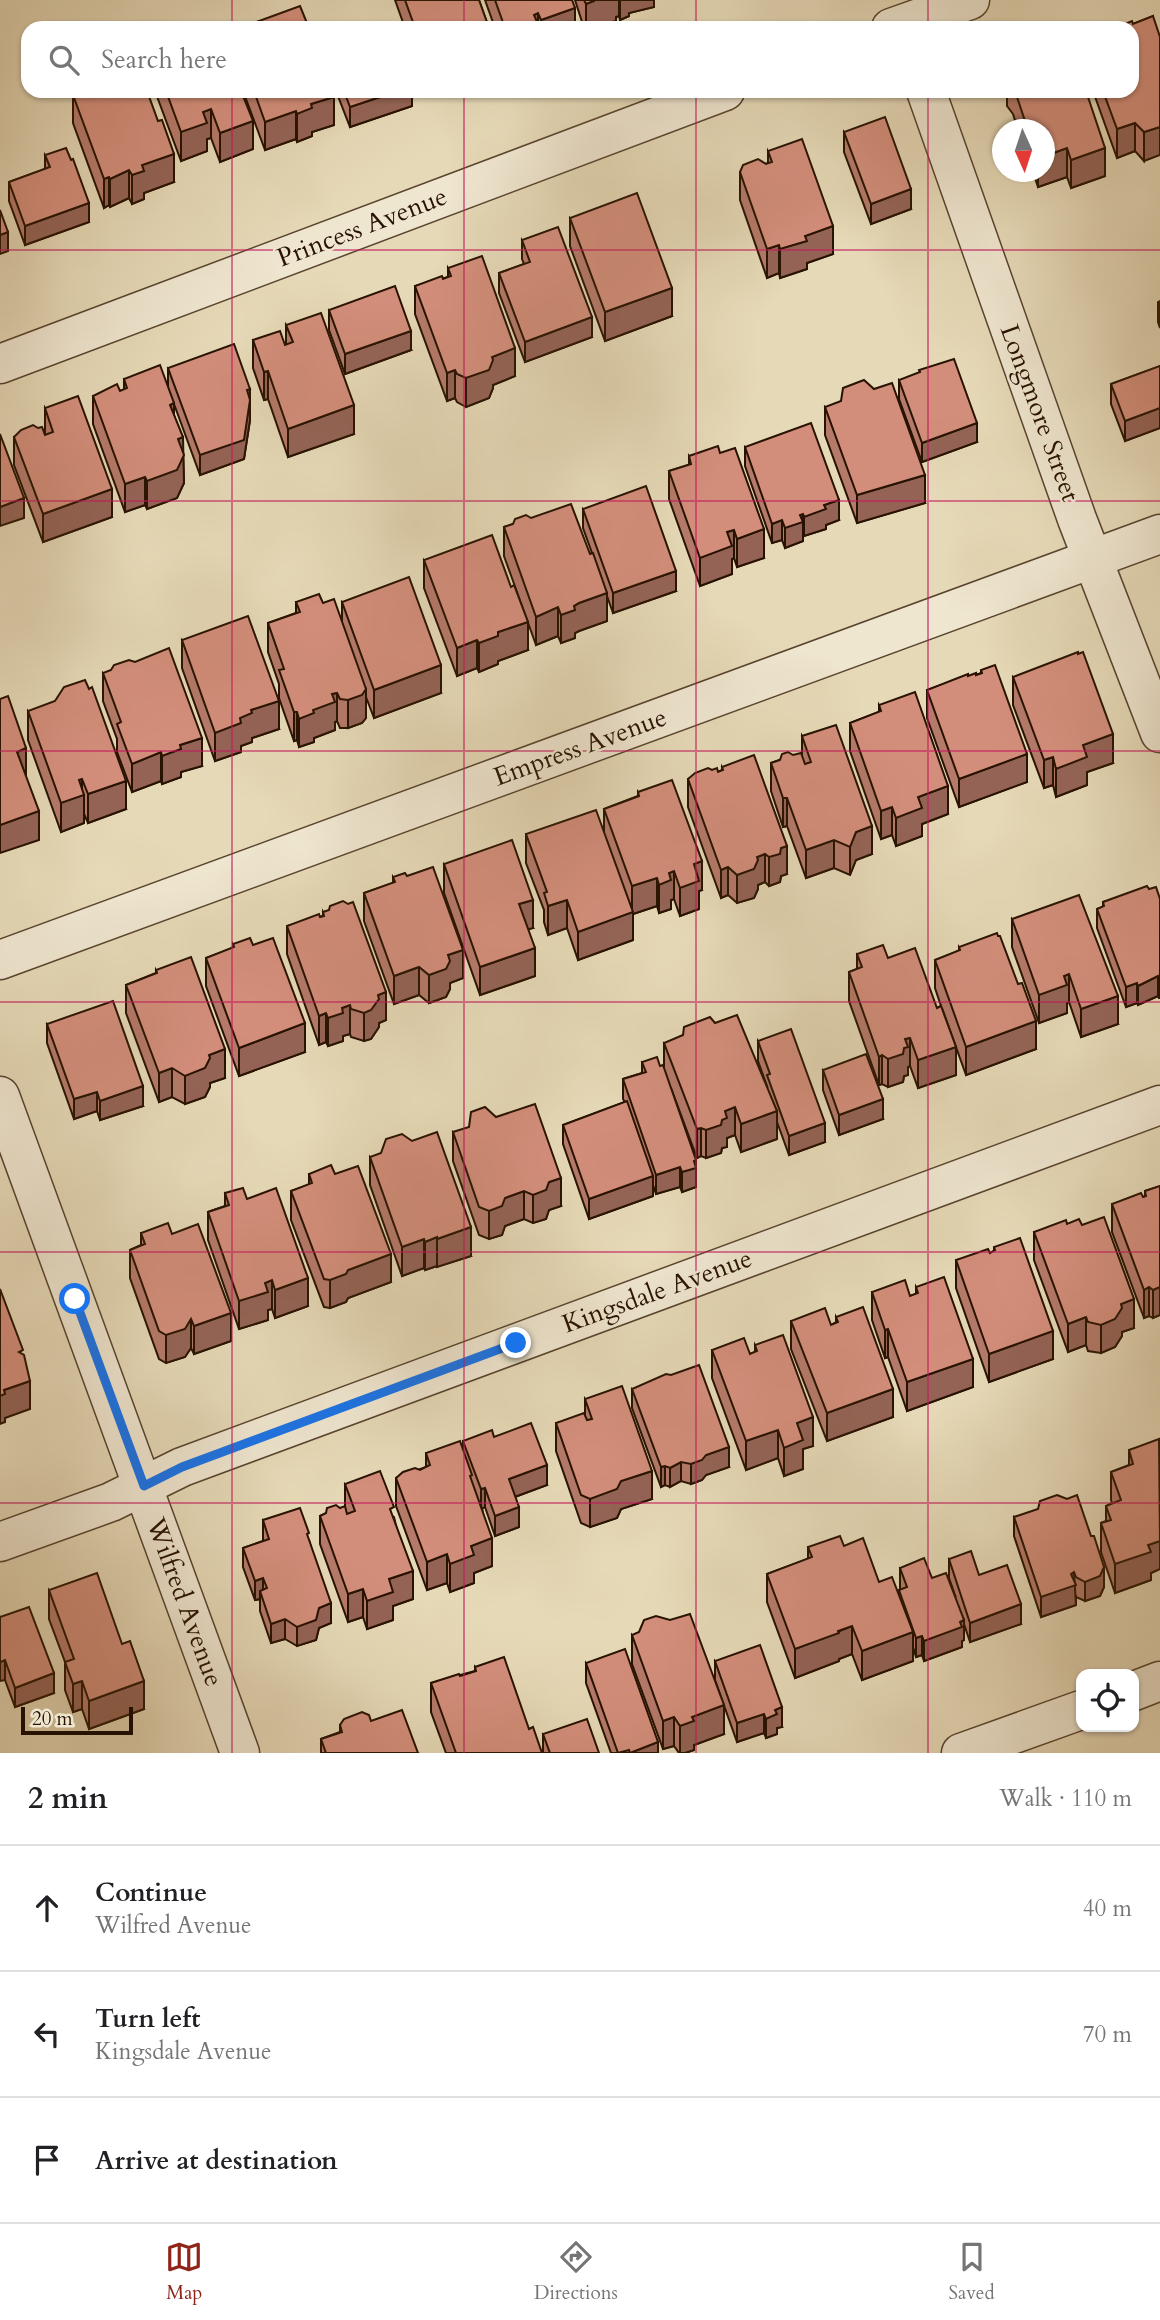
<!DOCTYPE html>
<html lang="en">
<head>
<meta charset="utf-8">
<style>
  :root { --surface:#fff; --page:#f2f2f2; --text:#202124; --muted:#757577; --line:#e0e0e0; --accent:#8f2418 }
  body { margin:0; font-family:Cardo,serif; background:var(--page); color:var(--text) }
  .controls { position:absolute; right:21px; bottom:21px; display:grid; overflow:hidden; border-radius:14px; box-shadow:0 2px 5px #0004 }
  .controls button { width:63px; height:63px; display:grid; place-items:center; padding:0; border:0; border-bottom:2px solid var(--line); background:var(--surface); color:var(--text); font:35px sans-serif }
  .compass { position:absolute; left:992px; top:119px; width:63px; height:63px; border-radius:50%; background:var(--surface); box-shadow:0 2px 5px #0004; rotate:177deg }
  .scale { position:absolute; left:21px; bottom:18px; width:112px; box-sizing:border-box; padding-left:7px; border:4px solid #281201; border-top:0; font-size:19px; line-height:24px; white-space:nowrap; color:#281201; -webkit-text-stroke:5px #efe6d0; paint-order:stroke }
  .stop { position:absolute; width:21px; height:21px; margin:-16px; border:5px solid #1a73e8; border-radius:50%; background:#fff }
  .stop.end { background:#1a73e8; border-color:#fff; box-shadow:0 2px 7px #0008 }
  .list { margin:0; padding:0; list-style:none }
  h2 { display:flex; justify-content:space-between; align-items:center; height:91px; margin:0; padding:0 28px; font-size:30px }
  h2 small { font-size:23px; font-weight:400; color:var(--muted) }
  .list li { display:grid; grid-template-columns:46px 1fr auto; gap:21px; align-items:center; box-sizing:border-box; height:126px; padding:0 28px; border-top:2px solid var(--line) }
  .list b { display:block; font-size:26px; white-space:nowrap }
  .list p { margin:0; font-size:23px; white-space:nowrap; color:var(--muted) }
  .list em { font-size:23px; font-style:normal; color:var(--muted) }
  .icon { flex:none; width:38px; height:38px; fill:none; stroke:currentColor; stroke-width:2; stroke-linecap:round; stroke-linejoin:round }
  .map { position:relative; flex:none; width:1160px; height:1753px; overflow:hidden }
  .search { position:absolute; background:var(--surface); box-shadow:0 2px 5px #0004; left:21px; right:21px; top:21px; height:77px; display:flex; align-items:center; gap:18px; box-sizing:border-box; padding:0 24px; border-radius:21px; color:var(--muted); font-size:26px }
  .sheet { height:469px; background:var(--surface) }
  nav { display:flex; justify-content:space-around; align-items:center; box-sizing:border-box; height:98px; border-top:2px solid var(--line); background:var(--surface); font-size:19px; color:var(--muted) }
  nav a { display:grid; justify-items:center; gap:4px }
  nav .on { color:var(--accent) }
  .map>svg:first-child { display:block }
</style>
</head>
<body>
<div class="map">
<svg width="1160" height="1753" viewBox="0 0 1160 1753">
  <rect width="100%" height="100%" fill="#e6d9b7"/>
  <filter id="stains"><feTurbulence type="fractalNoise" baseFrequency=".00286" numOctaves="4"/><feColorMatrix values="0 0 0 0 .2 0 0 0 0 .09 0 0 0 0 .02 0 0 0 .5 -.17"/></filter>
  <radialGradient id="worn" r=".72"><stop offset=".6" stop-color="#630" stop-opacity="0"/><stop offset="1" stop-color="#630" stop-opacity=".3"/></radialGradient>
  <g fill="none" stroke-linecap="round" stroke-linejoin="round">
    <defs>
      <g id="minor">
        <polyline points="891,28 970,0"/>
        <polyline points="926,91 1077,519 1160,733"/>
        <polyline points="0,364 725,91"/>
        <polyline points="0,960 1160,534"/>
        <polyline points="0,1096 240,1753"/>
        <polyline points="0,1542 111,1502 182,1467 1160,1105"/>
        <polyline points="1134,1691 1160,1681"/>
        <polyline points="961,1753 1081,1710"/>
      </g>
    </defs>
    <use href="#minor" stroke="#58442e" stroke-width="41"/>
    <use href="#minor" stroke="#efe6d0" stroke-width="38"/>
  </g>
  <g fill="#b57a6a" stroke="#281201" stroke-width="2">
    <polygon points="395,0 479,0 489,28 405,28"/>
    <polygon points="485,0 572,0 575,28 495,28"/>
    <polygon points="575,0 654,0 654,7 629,13 629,16 620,20 619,16 616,17 616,21 594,27 594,28 584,28"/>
    <polygon points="1153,16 1144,161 1135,151 1117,158 1093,91 1132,91 1120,26 1133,24"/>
    <polygon points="155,91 241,91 253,149 220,162 211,138 207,139 207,151 181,161"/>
    <polygon points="243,91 331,91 334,125 312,132 312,136 297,142 296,139 265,150"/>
    <polygon points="336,91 414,91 412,91 412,106 350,127"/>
    <polygon points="1007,91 1086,91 1105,176 1071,188 1067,177 1038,187 1033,172 1045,172 1045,130 1018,130 1013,114 1007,106"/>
    <polygon points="73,95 174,182 144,193 144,199 132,204 129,198 110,207 109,205 104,208 73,123"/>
    <polygon points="844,132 911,209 871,224 844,152"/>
    <polygon points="768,151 833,254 807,263 807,269 780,278 779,273 767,278 740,200 740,172 768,163"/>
    <polygon points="45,155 89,222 25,245 9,201 9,182 45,169"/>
    <polygon points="570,218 672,316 605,341 570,246"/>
    <polygon points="522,240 592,337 525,362 499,293 499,273 524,264 522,259"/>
    <polygon points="448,268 515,376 493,385 493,388 489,398 466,407 457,402 455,398 447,401 415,314 415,286 448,277"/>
    <polygon points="1160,301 1160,328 1158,322 1158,302"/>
    <polygon points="329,310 411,350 345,374 329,330"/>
    <polygon points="286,325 354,434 288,457 268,399 264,400 253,368 253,340 286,345"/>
    <polygon points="1160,366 1160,428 1125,441 1111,404 1111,384"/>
    <polygon points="168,368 250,389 250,420 244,459 200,475 174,404 174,415 183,452 184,483 177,498 147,509 145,505 125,512 93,424 93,396 124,390 124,379 168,387"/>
    <polygon points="899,380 977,442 922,462 899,399"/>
    <polygon points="825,407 925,503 857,523 825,435"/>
    <polygon points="45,408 112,517 43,542 14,465 14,437 45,435"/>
    <polygon points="745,447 839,520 826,525 826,529 804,536 803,534 803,541 785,548 782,540 772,543 745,466"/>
    <polygon points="689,456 764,558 737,567 734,558 732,559 732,574 700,586 669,499 669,471 689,465"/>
    <polygon points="583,509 676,591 613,613 607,596 607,621 579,631 575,633 575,638 561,643 558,636 536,645 504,556 504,527 513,524 590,554 592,553 583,528"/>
    <polygon points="424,560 528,650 498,661 498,664 479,672 477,668 457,676 424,588"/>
    <polygon points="296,602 323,603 342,621 342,602 441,693 374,718 366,697 366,718 362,723 348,728 340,728 337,721 335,722 335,730 314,738 314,742 299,747 297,740 294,741 279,698 279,684 268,652 268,623 296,613"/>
    <polygon points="182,640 279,729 252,738 252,742 241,746 241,752 215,761 182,668"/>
    <polygon points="981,670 1027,782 959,807 927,718 927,690 968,676 976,675 981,673"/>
    <polygon points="103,673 202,766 181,772 181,777 162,784 161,781 132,792 117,752 117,739 103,701"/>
    <polygon points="1013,677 1113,763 1087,772 1087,785 1056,797 1053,785 1044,788 1013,705"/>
    <polygon points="879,705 948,814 922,824 922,836 896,846 892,835 881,839 850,751 850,723 879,712"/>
    <polygon points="28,711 126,809 88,823 84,814 84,823 61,832 28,740"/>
    <polygon points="802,736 872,854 856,860 850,875 834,868 806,878 787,826 783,827 771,791 771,763 793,755 802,757"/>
    <polygon points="722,767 787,874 781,876 780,882 769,886 765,882 758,885 758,889 754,898 737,903 728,895 721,898 688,807 688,779 712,770 718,772 722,770"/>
    <polygon points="638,792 702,890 699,891 699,909 680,916 674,899 671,900 671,909 659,913 657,906 633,914 633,940 578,960 567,928 548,935 544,922 544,910 526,863 526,834 604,832 604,809 638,796"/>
    <polygon points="444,864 533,928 528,929 535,976 480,995 444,893"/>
    <polygon points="393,877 463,978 450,983 450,989 446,997 429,1003 419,995 394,1004 364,921 364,893 393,883"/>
    <polygon points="1149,889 1160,899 1160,998 1159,998 1158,996 1138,1005 1137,1003 1126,1007 1097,928 1097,909 1103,907 1103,902"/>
    <polygon points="323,912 386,1020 379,1023 379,1027 371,1039 364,1041 351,1037 350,1034 343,1036 343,1041 328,1046 326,1042 319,1045 287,954 287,926 323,916"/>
    <polygon points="1012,919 1118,1024 1081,1037 1069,1002 1067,1003 1067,1013 1039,1023 1012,947"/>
    <polygon points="233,944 305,1052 239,1076 206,986 206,958 233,948"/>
    <polygon points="959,947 1036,1049 966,1075 942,1008 956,1075 918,1088 910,1066 908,1067 908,1075 904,1076 903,1082 888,1087 882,1084 879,1085 849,1001 849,972 857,969 857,954 888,958 937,1008 941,1006 935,988 935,960 959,951"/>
    <polygon points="156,970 225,1078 210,1083 210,1087 205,1097 185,1104 172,1097 159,1102 126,1013 126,985 156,973"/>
    <polygon points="47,1024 143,1106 100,1120 97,1111 74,1119 47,1043"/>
    <polygon points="758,1041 825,1142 789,1155 777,1122 777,1139 741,1152 735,1135 727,1138 727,1147 722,1148 721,1153 706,1158 701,1156 697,1158 671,1088 696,1160 696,1187 682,1192 680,1187 656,1194 653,1185 653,1196 589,1219 563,1144 563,1125 625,1102 623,1099 623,1079 642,1073 642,1062 660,1066 664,1069 664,1043 767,1086 758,1061"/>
    <polygon points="823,1070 883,1119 839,1135 823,1090"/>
    <polygon points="453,1132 561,1206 549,1210 546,1219 533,1223 524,1219 505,1226 502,1235 489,1239 479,1235 453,1161"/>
    <polygon points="370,1157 471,1256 437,1267 437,1266 425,1270 424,1268 402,1276 370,1185"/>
    <polygon points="309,1174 335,1174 391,1282 348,1298 346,1302 330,1308 324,1307 291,1220 291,1191 309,1185"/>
    <polygon points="1160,1186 1160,1315 1153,1318 1149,1316 1144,1318 1112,1232 1112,1204 1143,1197 1145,1196 1145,1191"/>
    <polygon points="225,1193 247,1199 308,1306 275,1318 272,1309 268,1310 268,1320 239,1329 208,1240 208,1212 225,1206"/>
    <polygon points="1067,1224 1082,1225 1134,1328 1122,1332 1122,1336 1115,1347 1101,1353 1088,1351 1086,1345 1068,1352 1034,1260 1034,1232"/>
    <polygon points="141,1233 172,1234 231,1341 194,1354 191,1348 185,1357 166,1363 159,1359 130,1278 130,1250 141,1245"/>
    <polygon points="994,1247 1053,1359 989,1382 956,1288 956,1260 990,1253 994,1251"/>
    <polygon points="916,1287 973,1387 907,1411 888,1357 885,1358 872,1320 872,1292 910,1296 916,1294"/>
    <polygon points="836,1317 893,1417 827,1441 791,1349 791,1321 831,1325 836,1322"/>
    <polygon points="755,1345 813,1446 803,1449 803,1469 784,1476 778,1458 746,1470 712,1378 712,1350 750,1354 755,1352"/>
    <polygon points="632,1389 729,1467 706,1475 702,1480 691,1484 681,1481 670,1487 665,1485 661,1487 632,1408"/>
    <polygon points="585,1399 652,1499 621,1509 617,1518 590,1527 581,1523 556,1451 556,1423 585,1417"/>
    <polygon points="494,1437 547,1485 515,1497 519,1527 495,1536 485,1507 482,1508 492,1566 474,1573 474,1583 450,1592 447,1583 427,1590 396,1506 396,1478 426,1467 426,1453 463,1448 463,1441"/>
    <polygon points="1160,1441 1160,1569 1151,1573 1151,1580 1115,1593 1101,1552 1101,1523 1106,1521 1106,1506 1112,1503 1111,1500 1111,1472 1129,1465 1129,1450"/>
    <polygon points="345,1484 394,1517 413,1599 393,1606 393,1620 367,1629 363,1617 348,1622 320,1544 320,1516 340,1508 345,1508"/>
    <polygon points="1014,1517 1104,1587 1100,1596 1085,1601 1076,1597 1076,1595 1076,1605 1041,1617 1014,1536"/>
    <polygon points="263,1520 309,1540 331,1623 319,1628 316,1640 297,1646 285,1639 271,1643 260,1611 260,1599 255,1600 243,1567 243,1548 263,1541"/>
    <polygon points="844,1546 879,1582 899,1594 899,1590 900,1589 900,1568 932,1578 955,1595 949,1578 949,1559 979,1575 1021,1624 970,1642 964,1624 964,1640 962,1641 962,1647 924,1661 922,1655 916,1657 913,1647 913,1661 862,1680 852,1654 839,1659 839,1661 795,1678 767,1602 767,1574 808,1559 808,1547"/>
    <polygon points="49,1590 144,1709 89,1729 82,1709 73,1712 65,1690 65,1662 49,1619"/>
    <polygon points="0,1617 54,1693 15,1707 5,1680"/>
    <polygon points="632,1635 724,1734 694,1745 694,1750 685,1753 679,1753 674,1746 663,1749 632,1664"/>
    <polygon points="715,1661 782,1727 777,1728 777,1734 766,1738 764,1733 737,1742 715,1680"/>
    <polygon points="586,1663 658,1753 611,1753 586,1683"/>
    <polygon points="475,1667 529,1729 542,1753 446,1753 431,1712 431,1683 475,1671"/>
    <polygon points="371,1721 418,1753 321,1753 321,1739 340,1732 340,1725"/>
    <polygon points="543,1734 599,1753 543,1753"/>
  </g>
  <g fill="#946356" stroke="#281201" stroke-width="2">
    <polygon points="594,0 619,0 619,16 616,17 616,21 594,27 594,28 586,28 586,4"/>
    <polygon points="620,0 654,0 654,7 629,13 629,16 620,20"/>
    <polygon points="575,8 575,28 541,28 541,20"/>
    <polygon points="538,13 538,28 520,28 534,15"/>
    <polygon points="398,91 414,91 412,91 412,106 350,127 350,107"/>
    <polygon points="334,97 334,125 312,132 312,136 297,142 297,114 311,104"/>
    <polygon points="211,109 211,138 207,139 207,151 181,161 181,132 203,112"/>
    <polygon points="296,111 296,139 265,150 265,122"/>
    <polygon points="253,121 253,149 220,162 220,133"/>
    <polygon points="1135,123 1135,151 1117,158 1117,129"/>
    <polygon points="1160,127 1160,155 1144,161 1144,132"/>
    <polygon points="1067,148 1067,177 1038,187 1038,172 1045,172 1045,156"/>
    <polygon points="1105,148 1105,176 1071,188 1071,160"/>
    <polygon points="174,154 174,182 144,193 144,199 132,204 132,175 142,165"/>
    <polygon points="129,170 129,198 110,207 110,179"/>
    <polygon points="109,177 109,205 104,208 104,179"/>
    <polygon points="911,189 911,209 871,224 871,204"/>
    <polygon points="89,203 89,222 25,245 25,226"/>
    <polygon points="833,226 833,254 807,263 807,269 780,278 780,249 805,236"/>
    <polygon points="8,232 8,251 0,254 0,235"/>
    <polygon points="779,245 779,273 767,278 767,249"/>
    <polygon points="672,288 672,316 605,341 605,312"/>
    <polygon points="592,317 592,337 525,362 525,342"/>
    <polygon points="411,331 411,350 345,374 345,354"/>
    <polygon points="515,348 515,376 493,385 493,388 489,398 466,407 466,378 492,357"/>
    <polygon points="455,370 455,398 447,401 447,373"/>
    <polygon points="268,371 268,399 264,400 264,372"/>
    <polygon points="250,389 250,420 244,459 200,475 200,455 247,390"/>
    <polygon points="174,403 174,432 170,405"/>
    <polygon points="354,405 354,434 288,457 288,429"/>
    <polygon points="1160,408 1160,428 1125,441 1125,421"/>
    <polygon points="977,423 977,442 922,462 922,443"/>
    <polygon points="183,437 184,483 177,498 147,509 147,481 178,439"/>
    <polygon points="925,475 925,503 857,523 857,495"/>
    <polygon points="145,477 145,505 125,512 125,484"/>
    <polygon points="112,489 112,517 43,542 43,514"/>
    <polygon points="24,498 24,518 0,526 0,507"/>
    <polygon points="839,500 839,520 826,525 826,529 804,536 804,517 824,505"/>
    <polygon points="803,514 803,541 785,548 785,528 800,515"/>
    <polygon points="782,520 782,540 772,543 772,524"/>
    <polygon points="764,529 764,558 737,567 737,539"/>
    <polygon points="734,530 734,558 732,559 732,574 700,586 700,558 727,532"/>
    <polygon points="676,571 676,591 613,613 613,593"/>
    <polygon points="607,593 607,621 579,631 575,633 575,638 561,643 561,615 579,603"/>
    <polygon points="558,607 558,636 536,645 536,617"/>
    <polygon points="528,622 528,650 498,661 498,664 479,672 479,643 498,632"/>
    <polygon points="477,640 477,668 457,676 457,648"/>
    <polygon points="441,665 441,693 374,718 374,690"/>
    <polygon points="366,689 366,718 362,723 348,728 348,700"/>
    <polygon points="337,693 337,721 335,722 335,730 314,738 314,742 299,747 299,719 313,710 332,694"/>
    <polygon points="279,701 279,729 252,738 252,742 241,746 241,752 215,761 215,733 251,710"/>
    <polygon points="294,712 297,712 297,740 294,741"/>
    <polygon points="1113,734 1113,763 1087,772 1087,785 1056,797 1056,769 1083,745"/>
    <polygon points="202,738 202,766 181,772 181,777 162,784 162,756 180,745"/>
    <polygon points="26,748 26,777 17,752"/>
    <polygon points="161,752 161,781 132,792 132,764"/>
    <polygon points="1027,754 1027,782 959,807 959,779"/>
    <polygon points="1053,757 1053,785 1044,788 1044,760"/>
    <polygon points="82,779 82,795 84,795 84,823 61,832 61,803 79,780"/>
    <polygon points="126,781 126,809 88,823 88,794"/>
    <polygon points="948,786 948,814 922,824 922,836 896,846 896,818 918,797"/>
    <polygon points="783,798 787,798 787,826 783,827"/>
    <polygon points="892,807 892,835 881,839 881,811"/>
    <polygon points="39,811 39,840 0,853 0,825"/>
    <polygon points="872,826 872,854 856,860 850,875 850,847 856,832"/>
    <polygon points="834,840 834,868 806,878 806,850"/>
    <polygon points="787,846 787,874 781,876 780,882 769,886 769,857 781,848"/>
    <polygon points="765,854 765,882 758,885 758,889 754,898 737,903 737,875 757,857"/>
    <polygon points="702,861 702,890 699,891 699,909 680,916 680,888 694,864"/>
    <polygon points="728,867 728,895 721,898 721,870"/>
    <polygon points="674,871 674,899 671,900 671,909 659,913 659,885 669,873"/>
    <polygon points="657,878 657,906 633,914 633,940 578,960 578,932 632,912 632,886"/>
    <polygon points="533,900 533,928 519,932 519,904"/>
    <polygon points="567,900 567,928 548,935 548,906"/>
    <polygon points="535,948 535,976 480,995 480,967"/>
    <polygon points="463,950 463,978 450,983 450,989 446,997 429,1003 429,975 448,955"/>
    <polygon points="419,967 419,995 394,1004 394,976"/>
    <polygon points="1069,974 1069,1002 1067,1003 1067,1013 1039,1023 1039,995 1064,976"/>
    <polygon points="1158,976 1158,996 1138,1005 1138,986"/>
    <polygon points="1160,978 1160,998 1159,998 1159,979"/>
    <polygon points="1137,983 1137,1003 1126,1007 1126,987"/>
    <polygon points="386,992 386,1020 379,1023 379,1027 371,1039 364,1041 364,1013 378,995"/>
    <polygon points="1118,996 1118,1024 1081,1037 1081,1009"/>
    <polygon points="350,1005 350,1034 343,1036 343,1041 328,1046 328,1018 342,1008"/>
    <polygon points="326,1013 326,1042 319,1045 319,1016"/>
    <polygon points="1036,1021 1036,1049 966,1075 966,1047"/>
    <polygon points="305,1023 305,1052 239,1076 239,1048"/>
    <polygon points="910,1038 910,1066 908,1067 908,1075 904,1076 903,1082 888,1087 888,1059 905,1039"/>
    <polygon points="956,1047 956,1075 918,1088 918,1060"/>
    <polygon points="225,1049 225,1078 210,1083 210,1087 205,1097 185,1104 185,1076 209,1055"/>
    <polygon points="882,1055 882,1084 879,1085 879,1057"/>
    <polygon points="172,1068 172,1097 159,1102 159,1073"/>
    <polygon points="143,1086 143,1106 100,1120 100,1101"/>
    <polygon points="97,1092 97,1111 74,1119 74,1099"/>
    <polygon points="883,1099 883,1119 839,1135 839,1115"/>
    <polygon points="735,1107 735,1135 727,1138 727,1147 722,1148 721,1153 706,1158 706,1130 725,1111"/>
    <polygon points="777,1111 777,1139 741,1152 741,1124"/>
    <polygon points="825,1123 825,1142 789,1155 789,1136"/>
    <polygon points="701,1128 701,1156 697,1158 697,1129"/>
    <polygon points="696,1160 696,1187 682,1192 682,1172 694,1161"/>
    <polygon points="680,1167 680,1187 656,1194 656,1175"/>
    <polygon points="653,1176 653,1196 589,1219 589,1199"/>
    <polygon points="561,1178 561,1206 549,1210 546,1219 533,1223 533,1195 549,1182"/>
    <polygon points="524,1191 524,1219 505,1226 502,1235 489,1239 489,1211 505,1198"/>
    <polygon points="471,1227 471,1256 437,1267 437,1239"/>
    <polygon points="437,1237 437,1266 425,1270 425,1242"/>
    <polygon points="424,1239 424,1268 402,1276 402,1247"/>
    <polygon points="391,1254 391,1282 348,1298 346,1302 330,1308 330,1280 348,1270"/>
    <polygon points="308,1278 308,1306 275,1318 275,1290"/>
    <polygon points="272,1280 272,1309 268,1310 268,1320 239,1329 239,1301 265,1283"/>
    <polygon points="1149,1287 1149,1316 1144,1318 1144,1290"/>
    <polygon points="1160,1287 1160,1315 1153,1318 1153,1290"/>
    <polygon points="1134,1299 1134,1328 1122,1332 1122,1336 1115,1347 1101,1353 1101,1325 1121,1304"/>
    <polygon points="231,1313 231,1341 194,1354 194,1326"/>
    <polygon points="1086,1317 1086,1345 1068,1352 1068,1324"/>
    <polygon points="191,1319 191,1348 185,1357 166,1363 166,1335"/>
    <polygon points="888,1329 888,1357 885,1358 885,1330"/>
    <polygon points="1053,1331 1053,1359 989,1382 989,1354"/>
    <polygon points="973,1359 973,1387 907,1411 907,1382"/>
    <polygon points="30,1381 30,1409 5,1418 5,1422 0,1424 0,1396 4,1390"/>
    <polygon points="893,1389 893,1417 827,1441 827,1413"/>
    <polygon points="813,1417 813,1446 803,1449 803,1469 784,1476 784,1448 797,1423"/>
    <polygon points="778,1430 778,1458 746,1470 746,1441"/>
    <polygon points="729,1447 729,1467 706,1475 702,1480 691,1484 691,1464 706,1455"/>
    <polygon points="681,1462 681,1481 670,1487 670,1468"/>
    <polygon points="547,1465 547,1485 509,1499 509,1479"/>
    <polygon points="665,1466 665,1485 661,1487 661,1467"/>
    <polygon points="652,1471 652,1499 621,1509 617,1518 590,1527 590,1499 621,1481"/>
    <polygon points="485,1488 485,1507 481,1509 481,1489"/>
    <polygon points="519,1507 519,1527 495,1536 495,1516"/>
    <polygon points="492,1538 492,1566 474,1573 474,1583 450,1592 450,1564 471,1546"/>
    <polygon points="1160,1541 1160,1569 1151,1573 1151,1580 1115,1593 1115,1564 1148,1545"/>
    <polygon points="447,1554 447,1583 427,1590 427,1562"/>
    <polygon points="1104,1567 1104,1587 1100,1596 1085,1601 1085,1582"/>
    <polygon points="413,1571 413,1599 393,1606 393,1620 367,1629 367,1601 389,1579"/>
    <polygon points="1074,1572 1076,1605 1041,1617 1041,1597"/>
    <polygon points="263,1578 263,1597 260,1591 260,1599 255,1600 255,1581"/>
    <polygon points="363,1589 363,1617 348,1622 348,1594"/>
    <polygon points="331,1603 331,1623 319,1628 316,1640 297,1646 297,1627 319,1608"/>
    <polygon points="1021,1604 1021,1624 970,1642 970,1623"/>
    <polygon points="285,1619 285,1639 271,1643 271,1624"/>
    <polygon points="964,1620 964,1640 962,1641 962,1647 924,1661 924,1641"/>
    <polygon points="852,1626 852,1654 839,1659 839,1661 795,1678 795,1649"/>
    <polygon points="913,1632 913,1661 862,1680 862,1651"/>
    <polygon points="922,1636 922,1655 916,1657 916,1638"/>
    <polygon points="5,1660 5,1680 0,1681 0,1662"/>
    <polygon points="54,1673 54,1693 15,1707 15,1688"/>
    <polygon points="82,1681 82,1709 73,1712 73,1684"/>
    <polygon points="144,1681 144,1709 89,1729 89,1701"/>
    <polygon points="724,1705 724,1734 694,1745 694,1750 685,1753 680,1753 680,1726 692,1717"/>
    <polygon points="782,1707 782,1727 777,1728 777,1734 766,1738 766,1719 775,1710"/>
    <polygon points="764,1714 764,1733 737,1742 737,1723"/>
    <polygon points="674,1717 674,1746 663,1749 663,1721"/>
    <polygon points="658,1742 658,1753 630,1753"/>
  </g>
  <g fill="#d38e7b" stroke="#281201" stroke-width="2">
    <polygon points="405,0 479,0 489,28 411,28 410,25 414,25"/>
    <polygon points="495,0 572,0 575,8 541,20 538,13 534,15 537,22 520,28 505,28"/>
    <polygon points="584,0 594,0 594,1 586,4"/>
    <polygon points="300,6 309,28 240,28"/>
    <polygon points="1153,16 1160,37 1160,127 1144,132 1135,123 1117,129 1103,91 1132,91 1132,28 1108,28 1119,24 1120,26 1132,21 1133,24"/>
    <polygon points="85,91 147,91 158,121 162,120 174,154 142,165 144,171 132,175 129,170 110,179 109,177 104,179 73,95"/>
    <polygon points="166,91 241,91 253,121 220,133 211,109 203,112 207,123 181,132"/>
    <polygon points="254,91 331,91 334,97 311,104 312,108 297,114 296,111 265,122"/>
    <polygon points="344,91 398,91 350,107"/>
    <polygon points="1015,91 1086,91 1105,148 1071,160 1067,148 1045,156 1045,130 1028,130"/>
    <polygon points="885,117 911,189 871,204 844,132"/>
    <polygon points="802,139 833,226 805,236 807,241 780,249 779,245 767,249 740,172 743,165 758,159 766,164 772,162 768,151"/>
    <polygon points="66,148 71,160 73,159 89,203 25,226 9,182 50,167 45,155"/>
    <polygon points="637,193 672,288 605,312 570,218"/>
    <polygon points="0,210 8,232 0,235"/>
    <polygon points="558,227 592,317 525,342 499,273 530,262 522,240"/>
    <polygon points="482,256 515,348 492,357 493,360 489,370 466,378 457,374 455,370 447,373 415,286 442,276 443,279 451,276 448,268"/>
    <polygon points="395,286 411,331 345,354 329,310"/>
    <polygon points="321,313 354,405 288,429 268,371 264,372 253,340 280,331 285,345 293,342 286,325"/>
    <polygon points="234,344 250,389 247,390 250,400 244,440 200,455 168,368"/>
    <polygon points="954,359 977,423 922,443 899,380 920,372 919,370"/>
    <polygon points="160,365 174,403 170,405 183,437 178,439 184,455 177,470 147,481 145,477 125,484 93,396 117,384 120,391 127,388 124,379"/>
    <polygon points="1160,366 1160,408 1125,421 1111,384"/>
    <polygon points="864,380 874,389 892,383 925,475 857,495 825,407 841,401 843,388"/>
    <polygon points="78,396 112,489 43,514 14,437 21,430 33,425 38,428 42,427 45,435 53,432 45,408"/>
    <polygon points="811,423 839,500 824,505 826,509 804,517 803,514 800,515 803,522 785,528 782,520 772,524 745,447"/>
    <polygon points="0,434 24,498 0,507"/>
    <polygon points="718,446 720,453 735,448 764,529 737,539 734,530 727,532 732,546 700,558 669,471 691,464 689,456"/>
    <polygon points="646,486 676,571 613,593 583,509"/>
    <polygon points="571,504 590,554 593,553 607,593 579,603 574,606 575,610 561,615 558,607 536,617 504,527 513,524 515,519 526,515 531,518"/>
    <polygon points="492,535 511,587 514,585 528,622 498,632 498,636 479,643 477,640 457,648 424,560"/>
    <polygon points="409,577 441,665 374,690 342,602"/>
    <polygon points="319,594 323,603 334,599 366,689 362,695 348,700 340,699 337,693 332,694 335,702 313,710 314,713 299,719 297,712 294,712 279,670 284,669 268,623 300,612 296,602"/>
    <polygon points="248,616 279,701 251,710 252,713 240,718 241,723 215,733 182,640"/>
    <polygon points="169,648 202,738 180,745 181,749 162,756 161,752 132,764 117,724 121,722 103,673 111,670 114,665 129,660 135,662"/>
    <polygon points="1078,652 1078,654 1083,652 1113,734 1083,745 1087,757 1056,769 1053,757 1044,760 1013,677"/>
    <polygon points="995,665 1027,754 959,779 927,690 968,674 968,676 976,673 976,675 982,673 981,670"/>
    <polygon points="85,680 89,689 92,687 126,781 88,794 82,779 79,780 84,795 61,803 28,711 55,701 64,687"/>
    <polygon points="915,692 948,786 918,797 922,808 896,818 892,807 881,811 850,723 881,711 879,705"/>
    <polygon points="8,696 26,748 17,752 39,811 0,825 0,699"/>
    <polygon points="836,725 872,826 856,832 850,847 834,840 806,850 787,798 783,798 771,763 780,760 782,754 788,752 793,755 801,753 805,764 811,762 802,736"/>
    <polygon points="754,755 787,846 781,848 780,854 769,857 765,854 757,857 758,860 754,869 737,875 728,867 721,870 688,779 695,773 708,768 712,770 717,768 718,772 723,770 722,767"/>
    <polygon points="672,780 702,861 694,864 699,881 680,888 674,871 669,873 671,880 659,885 657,878 632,886 604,809 639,796 638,792"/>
    <polygon points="596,810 633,912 578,932 567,900 548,906 544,893 547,892 526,834"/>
    <polygon points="512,840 533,900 519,904 535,948 480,967 444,864"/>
    <polygon points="433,867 463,950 448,955 450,961 446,969 429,975 419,967 394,976 364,893 395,882 393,877 405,873 407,876"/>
    <polygon points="1147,886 1149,889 1156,887 1160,899 1160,978 1159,979 1158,976 1138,986 1137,983 1126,987 1097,909 1104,906 1103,902"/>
    <polygon points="1079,895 1118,996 1081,1009 1069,974 1064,976 1067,985 1039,995 1012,919"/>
    <polygon points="343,901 348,904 353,902 386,992 378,995 379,999 371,1010 364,1013 351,1009 350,1005 342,1008 343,1013 328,1018 326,1013 319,1016 287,926 319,914 320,917 324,916 323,912 329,910 330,906"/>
    <polygon points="997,933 998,936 1000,936 1018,984 1022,983 1036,1021 966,1047 935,960 960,950 959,947"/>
    <polygon points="250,938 253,945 273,938 305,1023 239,1048 206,958 234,947 233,944"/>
    <polygon points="883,945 888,958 915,948 937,1008 941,1006 956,1047 918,1060 910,1038 905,1039 908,1047 904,1048 903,1054 888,1059 882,1055 879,1057 849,972 862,967 857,954"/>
    <polygon points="191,957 225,1049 209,1055 210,1058 205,1068 185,1076 172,1068 159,1073 126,985 157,973 156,970"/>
    <polygon points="113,1001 143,1086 100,1101 97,1092 74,1099 47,1024"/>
    <polygon points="737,1015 777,1111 741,1124 735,1107 725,1111 727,1118 722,1120 721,1125 706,1130 701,1128 697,1129 664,1043 683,1035 684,1027 710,1017 715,1023"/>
    <polygon points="791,1029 825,1123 789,1136 767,1075 770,1074 758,1041"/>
    <polygon points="866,1054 883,1099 839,1115 823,1070"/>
    <polygon points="657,1057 660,1066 663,1065 696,1160 694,1161 696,1168 682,1172 680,1167 656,1175 623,1079 646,1072 642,1062"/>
    <polygon points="627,1101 653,1176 589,1199 563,1125"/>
    <polygon points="535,1104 561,1178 549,1182 546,1190 533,1195 524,1191 505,1198 502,1206 489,1211 479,1207 453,1132 469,1127 471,1112 485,1107 496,1117"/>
    <polygon points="437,1132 471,1227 437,1239 437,1237 425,1242 424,1239 402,1247 370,1157 381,1153 386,1139 402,1134 412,1141"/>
    <polygon points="331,1165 335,1174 358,1166 391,1254 348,1270 346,1274 330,1280 324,1279 291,1191 312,1183 309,1174"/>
    <polygon points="1160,1186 1160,1287 1153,1290 1149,1287 1144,1290 1112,1204 1141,1193 1143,1197 1146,1196 1145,1191"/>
    <polygon points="243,1188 247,1199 276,1188 308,1278 275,1290 272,1280 265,1283 268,1292 239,1301 208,1212 229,1205 225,1193"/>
    <polygon points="1104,1217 1134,1299 1121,1304 1122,1308 1115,1319 1101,1325 1088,1322 1086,1317 1068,1324 1034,1232 1066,1220 1067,1224 1079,1219 1082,1225"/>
    <polygon points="168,1223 172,1234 198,1224 231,1313 194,1326 191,1319 185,1329 166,1335 159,1331 130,1250 145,1244 141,1233"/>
    <polygon points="1020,1238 1053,1331 989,1354 956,1260 988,1249 990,1253 995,1250 994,1247"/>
    <polygon points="944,1277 973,1359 907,1382 888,1329 885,1330 872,1292 905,1280 910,1296 918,1293 916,1287"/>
    <polygon points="0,1289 23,1350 19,1352 24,1355 30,1381 4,1390 5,1394 0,1396"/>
    <polygon points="863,1307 893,1389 827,1413 791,1321 825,1308 831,1325 838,1322 836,1317"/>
    <polygon points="783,1335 813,1417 797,1423 803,1440 784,1448 778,1430 746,1441 712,1350 744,1338 750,1354 757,1351 755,1345"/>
    <polygon points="699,1365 729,1447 706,1455 702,1460 691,1464 681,1462 670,1468 665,1466 661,1467 632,1389 666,1374 671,1375"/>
    <polygon points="622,1386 652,1471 621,1481 617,1489 590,1499 581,1495 556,1423 584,1413 587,1420 592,1419 585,1399"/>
    <polygon points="531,1423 547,1465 509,1479 519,1507 495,1516 485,1488 481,1489 463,1441 492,1430 494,1437"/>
    <polygon points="1159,1439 1160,1541 1148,1545 1151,1552 1115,1564 1101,1523 1111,1520 1106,1506 1121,1500 1111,1472 1133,1464 1129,1450"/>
    <polygon points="460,1441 472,1475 470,1476 492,1538 471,1546 474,1555 450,1564 447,1554 427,1562 396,1478 403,1472 415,1468 420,1470 430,1465 426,1453"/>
    <polygon points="380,1471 394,1507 390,1509 413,1571 389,1579 393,1592 367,1601 363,1589 348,1594 320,1516 326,1513 327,1508 336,1505 340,1508 345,1506 347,1514 355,1511 345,1484"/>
    <polygon points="1057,1495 1067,1499 1077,1495 1091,1536 1094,1536 1104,1567 1100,1576 1085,1582 1076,1577 1074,1572 1071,1574 1076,1585 1041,1597 1014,1517 1038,1509 1040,1501"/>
    <polygon points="300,1508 309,1533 307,1534 331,1603 319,1608 316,1620 297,1627 285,1619 271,1624 260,1591 267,1588 263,1578 255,1581 243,1548 269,1539 263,1520"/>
    <polygon points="840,1536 844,1546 863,1538 879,1582 892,1577 913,1632 862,1651 852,1626 838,1631 839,1633 795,1649 767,1574 812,1557 808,1547"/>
    <polygon points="971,1551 979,1575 1007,1565 1021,1604 970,1623 949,1559"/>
    <polygon points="924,1558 932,1578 946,1573 964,1620 960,1622 962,1627 924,1641 922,1636 916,1638 899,1590 907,1587 900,1568"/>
    <polygon points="97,1573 122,1644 130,1641 144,1681 89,1701 82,1681 73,1684 65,1662 74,1659 49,1590"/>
    <polygon points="29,1607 54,1673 15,1688 5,1660 0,1662 0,1617"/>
    <polygon points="690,1614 724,1705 692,1717 694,1721 680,1726 674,1717 663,1721 632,1635 639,1632 644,1620 656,1616 670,1620"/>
    <polygon points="760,1645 782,1707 775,1710 777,1714 766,1719 764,1714 737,1723 715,1661"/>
    <polygon points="625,1649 658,1742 630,1753 629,1750 618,1753 586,1663"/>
    <polygon points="504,1657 529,1729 533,1727 542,1753 456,1753 431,1683 459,1674 460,1676 476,1671 475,1667"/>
    <polygon points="402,1710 418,1753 326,1753 321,1739 342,1732 340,1725 344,1719 362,1712 369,1715 371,1721"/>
    <polygon points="587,1719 599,1753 550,1753 543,1734"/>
  </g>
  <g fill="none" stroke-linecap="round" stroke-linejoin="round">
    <polyline stroke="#1a73e8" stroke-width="9" points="75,1299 144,1486 182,1467 516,1343"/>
  </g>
  <path fill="none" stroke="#c2185b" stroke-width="2" stroke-opacity="0.55" d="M232,0v28M464,0v28M696,0v28M928,0v28M232,91v1662M464,91v1662M696,91v1662M928,91v1662M0,250h1160M0,501h1160M0,751h1160M0,1002h1160M0,1252h1160M0,1503h1160"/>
  <g text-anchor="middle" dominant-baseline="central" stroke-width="5" stroke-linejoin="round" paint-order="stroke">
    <g font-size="26" fill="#281201" stroke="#efe6d0">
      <text transform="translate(362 227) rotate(-21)">Princess Avenue</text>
      <text transform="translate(1040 413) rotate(70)">Longmore Street</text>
      <text transform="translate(580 747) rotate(-20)">Empress Avenue</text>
      <text transform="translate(657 1291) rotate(-20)">Kingsdale Avenue</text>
      <text transform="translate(185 1602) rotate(70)">Wilfred Avenue</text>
    </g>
  </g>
  <rect width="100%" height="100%" filter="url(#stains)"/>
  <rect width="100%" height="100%" fill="url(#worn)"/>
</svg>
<div class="controls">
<button><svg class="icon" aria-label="locate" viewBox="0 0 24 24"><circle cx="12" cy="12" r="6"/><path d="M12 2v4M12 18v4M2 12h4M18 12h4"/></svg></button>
</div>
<svg class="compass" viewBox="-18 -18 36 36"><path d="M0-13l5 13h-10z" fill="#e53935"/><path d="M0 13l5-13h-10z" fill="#757577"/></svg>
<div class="scale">20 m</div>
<div class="stop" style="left:75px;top:1299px"></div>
<div class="stop end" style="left:516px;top:1343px"></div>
<div class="search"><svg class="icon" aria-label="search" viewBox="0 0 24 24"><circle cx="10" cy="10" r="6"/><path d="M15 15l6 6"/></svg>Search here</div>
</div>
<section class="sheet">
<h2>2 min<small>Walk · 110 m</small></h2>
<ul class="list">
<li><svg class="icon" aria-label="ahead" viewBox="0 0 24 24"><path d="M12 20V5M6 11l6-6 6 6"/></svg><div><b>Continue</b><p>Wilfred Avenue</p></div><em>40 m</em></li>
<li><svg class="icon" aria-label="left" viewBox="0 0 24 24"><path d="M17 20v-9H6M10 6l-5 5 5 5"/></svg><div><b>Turn left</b><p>Kingsdale Avenue</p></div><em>70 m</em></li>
<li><svg class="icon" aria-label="arrive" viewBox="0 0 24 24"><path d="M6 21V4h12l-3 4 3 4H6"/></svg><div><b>Arrive at destination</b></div></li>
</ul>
</section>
<nav>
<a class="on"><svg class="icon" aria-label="map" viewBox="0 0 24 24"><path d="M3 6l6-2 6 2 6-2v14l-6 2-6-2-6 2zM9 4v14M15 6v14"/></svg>Map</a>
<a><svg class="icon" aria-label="directions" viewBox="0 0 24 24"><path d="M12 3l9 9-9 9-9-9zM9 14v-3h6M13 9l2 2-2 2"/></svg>Directions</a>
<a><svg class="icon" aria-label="saved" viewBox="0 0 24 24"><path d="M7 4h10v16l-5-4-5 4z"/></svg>Saved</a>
</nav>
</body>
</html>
